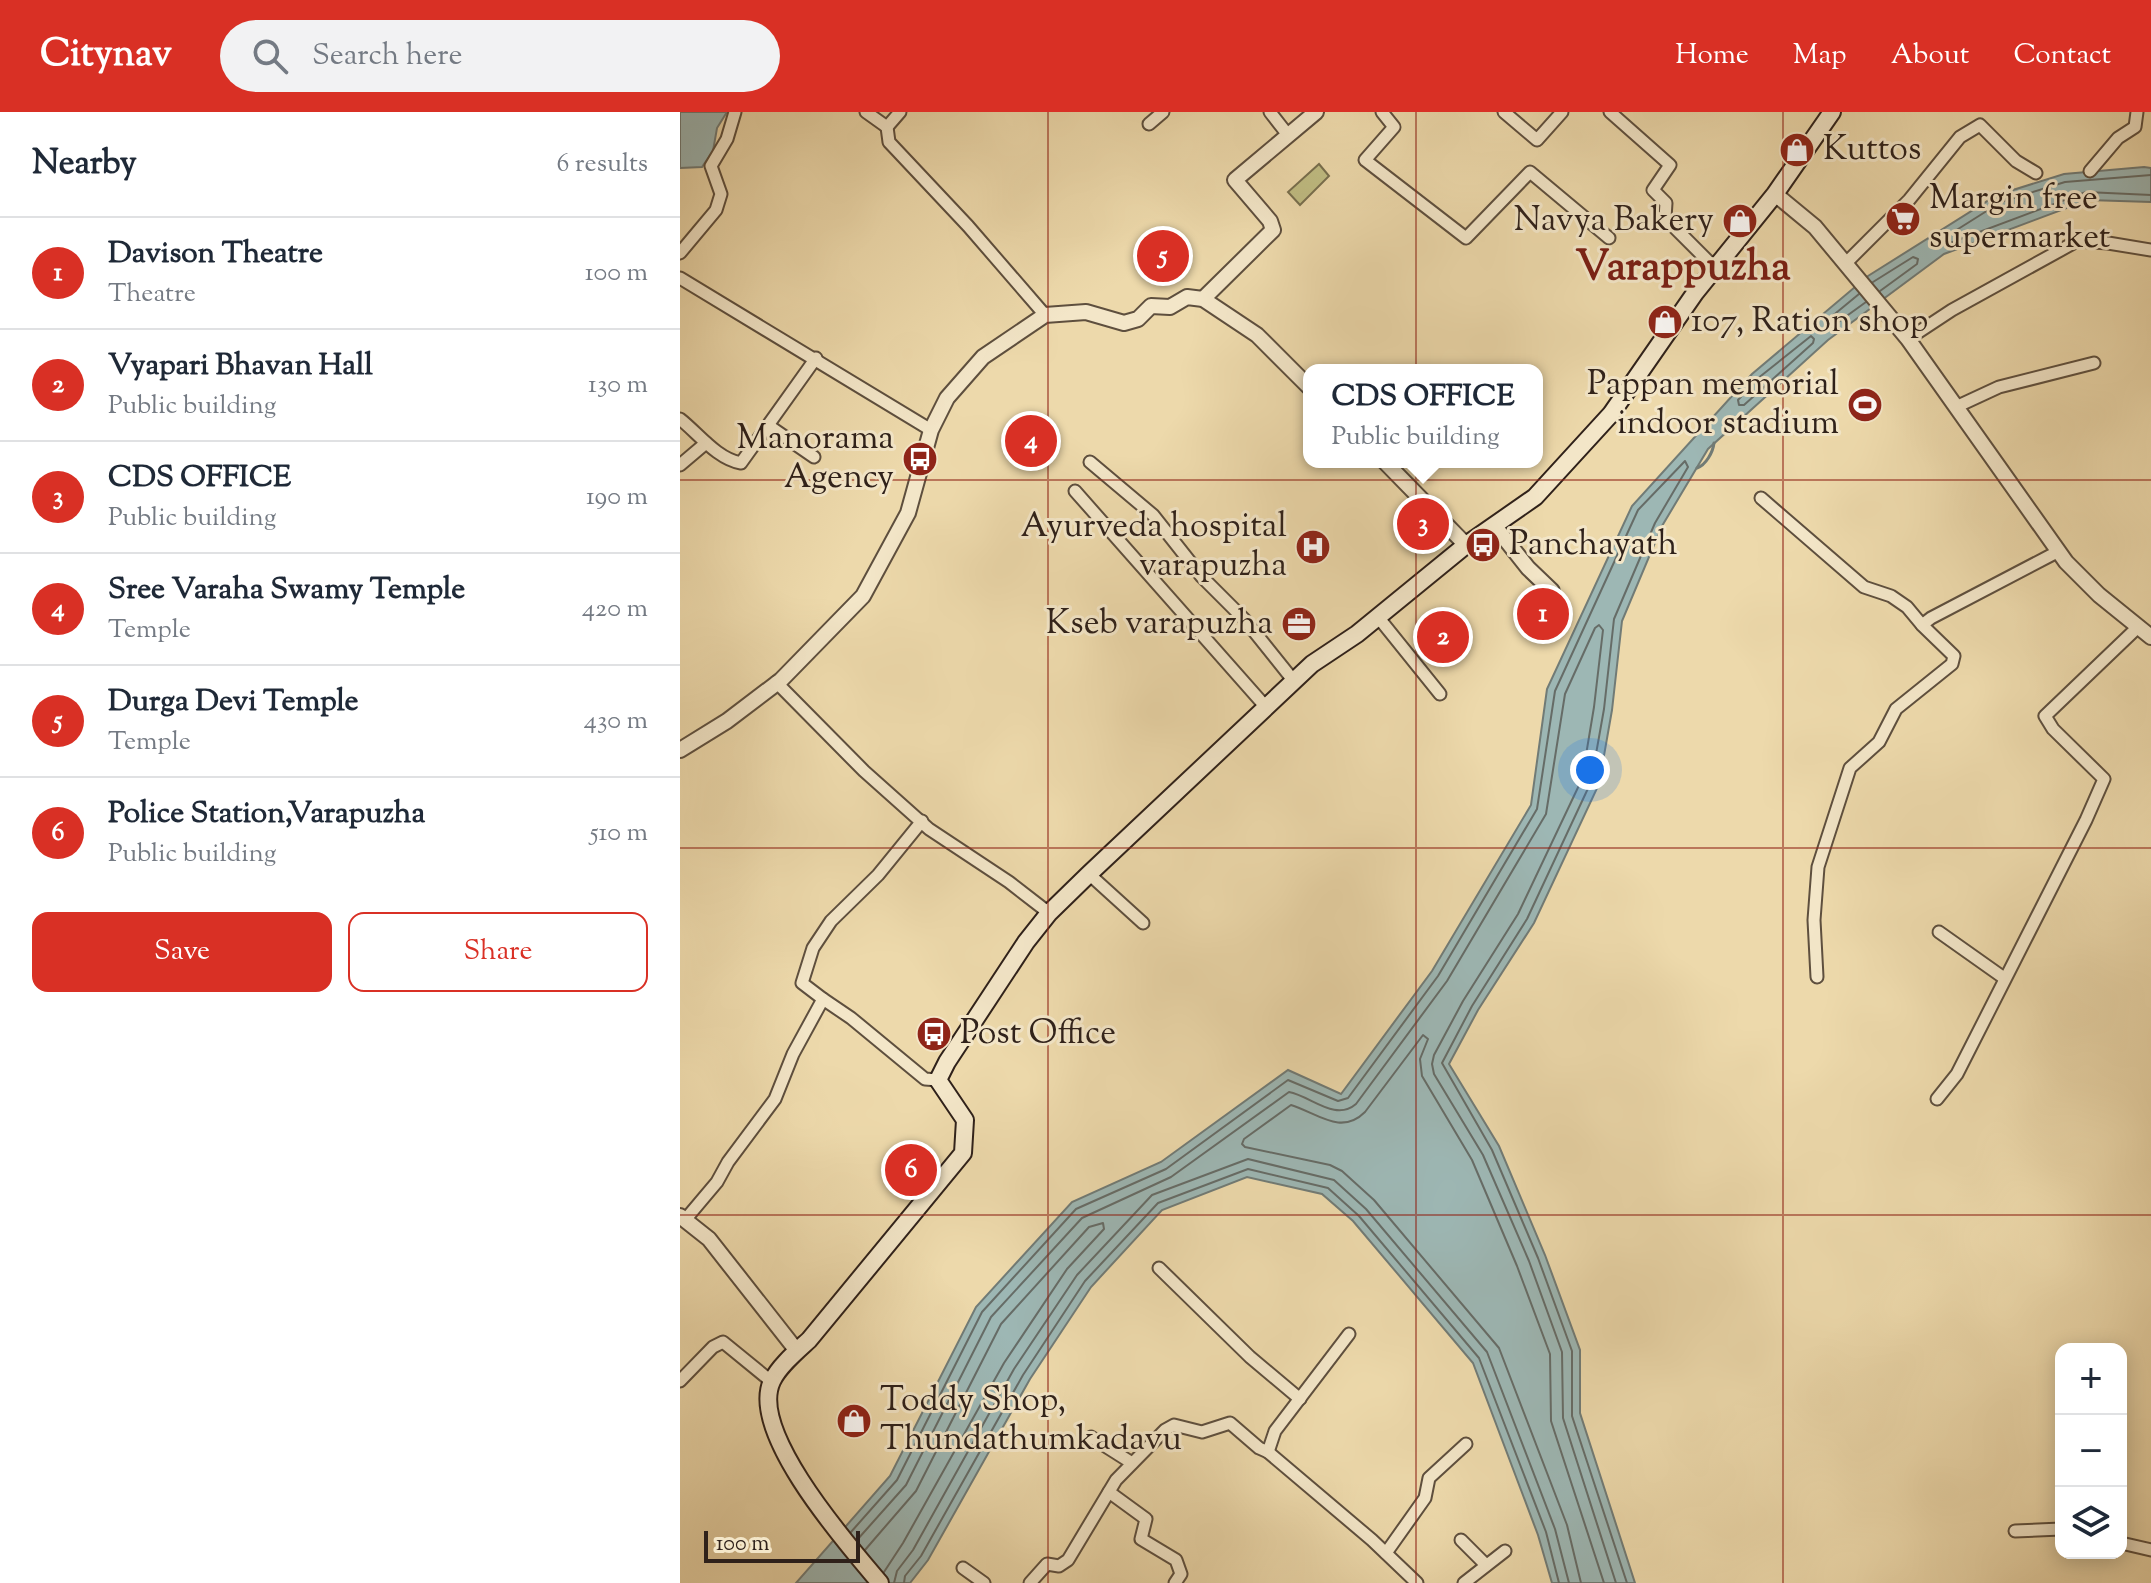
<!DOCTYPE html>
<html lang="en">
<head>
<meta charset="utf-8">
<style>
  :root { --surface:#fff; --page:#f2f2f3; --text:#1f2937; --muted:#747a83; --line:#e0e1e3; --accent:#d93025 }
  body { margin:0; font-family:"Sorts Mill Goudy",serif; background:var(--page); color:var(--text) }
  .controls { position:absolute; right:24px; bottom:24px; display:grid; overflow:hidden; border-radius:16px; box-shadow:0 4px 20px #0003 }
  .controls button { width:72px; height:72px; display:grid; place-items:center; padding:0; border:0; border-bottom:2px solid var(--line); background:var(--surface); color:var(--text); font:40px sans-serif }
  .scale { position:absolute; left:24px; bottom:20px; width:156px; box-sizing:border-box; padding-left:8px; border:4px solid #2f211a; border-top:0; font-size:22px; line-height:28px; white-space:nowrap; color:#2f211a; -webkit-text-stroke:6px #f3e6c8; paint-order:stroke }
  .you { position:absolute; left:910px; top:658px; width:28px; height:28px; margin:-20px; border:6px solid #fff; border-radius:50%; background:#1a73e8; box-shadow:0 0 0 12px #1a73e833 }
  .badge { display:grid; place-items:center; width:52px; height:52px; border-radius:50%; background:var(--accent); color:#fff; font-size:26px; font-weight:700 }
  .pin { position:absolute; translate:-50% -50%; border:4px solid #fff; box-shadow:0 2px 8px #0006 }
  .popup { position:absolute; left:623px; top:252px; width:240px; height:104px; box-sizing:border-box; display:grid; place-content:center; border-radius:16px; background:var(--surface); filter:drop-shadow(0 2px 6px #0005); font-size:26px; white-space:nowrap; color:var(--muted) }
  .popup b { font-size:30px; color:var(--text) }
  .popup::after { content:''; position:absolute; left:50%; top:100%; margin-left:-16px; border:16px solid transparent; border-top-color:var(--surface) }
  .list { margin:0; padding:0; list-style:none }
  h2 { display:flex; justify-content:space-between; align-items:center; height:104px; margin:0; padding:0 32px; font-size:34px }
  h2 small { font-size:26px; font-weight:400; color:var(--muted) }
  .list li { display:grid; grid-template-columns:52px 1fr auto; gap:24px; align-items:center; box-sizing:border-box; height:112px; padding:0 32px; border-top:2px solid var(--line) }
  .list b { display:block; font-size:30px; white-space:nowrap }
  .list p { margin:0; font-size:26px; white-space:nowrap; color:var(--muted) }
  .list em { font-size:26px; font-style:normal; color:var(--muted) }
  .actions { display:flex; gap:16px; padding:24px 32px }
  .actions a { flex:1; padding:18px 0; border:2px solid var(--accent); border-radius:16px; text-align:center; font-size:28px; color:var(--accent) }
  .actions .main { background:var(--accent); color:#fff }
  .icon { flex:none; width:44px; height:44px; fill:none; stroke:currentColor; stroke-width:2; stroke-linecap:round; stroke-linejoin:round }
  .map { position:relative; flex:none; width:1471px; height:1471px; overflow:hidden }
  header { display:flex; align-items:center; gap:48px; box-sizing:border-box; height:112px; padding:0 40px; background:var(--accent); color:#fff }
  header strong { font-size:38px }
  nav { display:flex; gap:44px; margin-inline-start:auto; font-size:28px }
  .search { width:560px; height:72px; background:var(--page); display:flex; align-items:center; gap:20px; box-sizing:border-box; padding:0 28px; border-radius:44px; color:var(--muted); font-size:30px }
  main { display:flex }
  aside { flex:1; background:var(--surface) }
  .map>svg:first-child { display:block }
</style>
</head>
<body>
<header>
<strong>Citynav</strong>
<div class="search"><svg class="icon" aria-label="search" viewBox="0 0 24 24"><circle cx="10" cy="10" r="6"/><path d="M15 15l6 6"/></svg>Search here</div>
<nav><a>Home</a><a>Map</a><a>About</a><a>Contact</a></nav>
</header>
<main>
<aside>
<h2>Nearby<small>6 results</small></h2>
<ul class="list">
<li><span class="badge">1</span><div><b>Davison Theatre</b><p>Theatre</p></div><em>100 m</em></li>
<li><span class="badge">2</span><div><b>Vyapari Bhavan Hall</b><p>Public building</p></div><em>130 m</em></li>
<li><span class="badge">3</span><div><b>CDS OFFICE</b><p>Public building</p></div><em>190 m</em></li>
<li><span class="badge">4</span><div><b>Sree Varaha Swamy Temple</b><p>Temple</p></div><em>420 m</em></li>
<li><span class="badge">5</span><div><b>Durga Devi Temple</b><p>Temple</p></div><em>430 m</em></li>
<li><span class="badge">6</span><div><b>Police Station,Varapuzha</b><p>Public building</p></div><em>510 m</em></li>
</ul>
<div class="actions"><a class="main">Save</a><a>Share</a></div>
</aside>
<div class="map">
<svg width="1471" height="1471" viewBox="0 0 1471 1471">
  <rect width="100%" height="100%" fill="#edd9ab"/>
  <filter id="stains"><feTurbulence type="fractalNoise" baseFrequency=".0025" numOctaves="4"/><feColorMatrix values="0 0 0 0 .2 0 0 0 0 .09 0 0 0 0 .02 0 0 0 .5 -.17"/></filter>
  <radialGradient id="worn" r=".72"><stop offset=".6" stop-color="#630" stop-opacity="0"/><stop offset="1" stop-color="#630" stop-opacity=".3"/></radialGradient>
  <polygon fill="#c0bd83" stroke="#786f4e" stroke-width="2" points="639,52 649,64 620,93 608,80"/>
  <g fill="#9db7b4" stroke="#717b76" stroke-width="2">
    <polygon points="0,0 47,0 37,16 33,39 22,55 0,56"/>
    <polygon points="1464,55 1471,56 1471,90 1408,88 1264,142 1148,228 1028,337 982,414 942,509 932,598 919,672 854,811 798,898 769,952 819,1034 865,1143 900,1238 900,1301 955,1471 872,1471 858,1423 793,1251 673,1109 642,1082 567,1065 482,1098 411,1175 350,1267 248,1448 230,1471 116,1471 210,1364 296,1195 392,1090 481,1050 608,958 661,982 752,859 851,693 867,577 952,394 1072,262 1188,164 1317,83 1384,62"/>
  </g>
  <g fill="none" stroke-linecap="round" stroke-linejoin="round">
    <g stroke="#666c67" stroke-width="2">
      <polyline points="1471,63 1385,70 1321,90 1267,124 1265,128 1270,131 1406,80 1471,83"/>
      <polyline points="1193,170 1233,145 1238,147 1237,152 1200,179"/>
      <polyline points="1179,182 1145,210 1145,216 1150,216 1186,190"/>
      <polygon points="1131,224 1134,227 1133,231 1064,293 1059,293 1058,288 1077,267"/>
      <polyline points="171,1420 217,1368 302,1200 396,1097 486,1057 608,968 658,989 668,986 758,864 857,697 875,579 958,398 1005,349 1008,355 975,411 934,507 924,597 911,670 847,807 792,894 762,951 812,1038 858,1146 892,1239 892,1304 947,1471"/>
      <path d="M177,1428l49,-55 85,-168 91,-99 89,-41 118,-85c22,4 46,30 67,12l91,-123 99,-167 19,-120 30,-66 4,-3 4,5 -9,77 -12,72 -64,135 -55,87 -29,54 -2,9 2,10 49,81 46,106 33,91 1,66 53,165"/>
      <polyline points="185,1438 236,1379 321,1212 409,1115 423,1111 424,1117 387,1157 324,1251 223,1431 204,1460"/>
      <polyline points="214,1471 217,1459 233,1438 334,1257 397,1163 472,1083 568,1047 654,1068 686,1097 807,1240 875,1417 889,1471"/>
      <polyline points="224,1471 225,1464 241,1444 343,1263 405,1169 478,1091 568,1057 648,1076 679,1104 799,1246 866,1420 879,1471"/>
      <path d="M901,1471l-14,-58 -68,-177 -125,-148 -32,-29 -12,-6 -85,-18 -3,-3 2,-5 47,-34c26,8 50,31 74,7l58,-77 5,4 -8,20 2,17 50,84 45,106 33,88 1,67 53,162"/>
    </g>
    <path stroke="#717b76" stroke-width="3" d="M1017,356c9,-3 16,-16 17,-25"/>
    <defs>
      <g id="minor">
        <polyline points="186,0 207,15 220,0"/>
        <polyline points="590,0 608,23"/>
        <polyline points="702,0 714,15 685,48 786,126 850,60 929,126"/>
        <polyline points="824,0 857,28 882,0"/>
        <polyline points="930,0 990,53 973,78 986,91 985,106 1035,156"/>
        <polyline points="469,12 483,0"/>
        <polyline points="207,15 209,30 288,114 365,203"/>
        <polyline points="1410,59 1438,26 1455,15 1457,0"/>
        <polyline points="0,141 36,98 41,82 31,54 47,27 55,0"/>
        <polyline points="1165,152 1229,88 1280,25 1300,13 1336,49 1356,61"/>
        <polyline points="0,166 251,318"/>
        <polyline points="1228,227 1272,198 1397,129 1428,131 1471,138"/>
        <polyline points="1278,294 1319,275 1414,251"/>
        <path d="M0,307c18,14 37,40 61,44l75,-105"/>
        <polyline points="89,314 134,345"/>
        <polyline points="410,350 473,403 522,465 565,508 613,568"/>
        <polyline points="0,353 26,331"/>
        <polyline points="395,379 585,594"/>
        <polyline points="1081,386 1184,475 1211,484 1227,495 1242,513"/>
        <polyline points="698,505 760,582"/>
        <polyline points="96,570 184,659 249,717 329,770 369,801"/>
        <polyline points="409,762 463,811"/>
        <polyline points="1259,820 1324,866"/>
        <polyline points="1137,865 1134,808 1138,755 1170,656 1199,630 1216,597 1272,552 1274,544 1242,513 1251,506 1379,439"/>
        <polyline points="143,887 122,871 133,836 151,809 198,763 242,709"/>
        <polyline points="1257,987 1277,962 1406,708 1424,667 1373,617 1365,604 1458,515"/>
        <polyline points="5,1108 37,1070 48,1050 95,987 113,942 143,887 171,906 245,967 258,968"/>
        <polyline points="479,1156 570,1245 620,1287"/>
        <polyline points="0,1269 33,1235 43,1230 92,1270"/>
        <polyline points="411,1325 452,1351"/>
        <polyline points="588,1340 692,1428 737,1471"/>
        <polyline points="429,1380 466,1407 461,1427 496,1448 501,1462 495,1471"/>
        <polyline points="1335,1419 1381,1417"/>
        <polyline points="781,1428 806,1453"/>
        <polyline points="1441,1431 1471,1438"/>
        <polyline points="706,1441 745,1386 749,1366 786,1332"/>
        <polyline points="283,1456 304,1471"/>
        <polyline points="350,1471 367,1452 379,1454 388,1448 436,1368 485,1318 494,1313 522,1320 550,1311 579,1336 588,1340 595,1319 669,1222"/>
        <polyline points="784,1471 825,1439"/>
      </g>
      <g id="tertiary">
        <polyline points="1095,82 1135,115 1228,227 1386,450 1419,483 1471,525"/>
        <polyline points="523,187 593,118 590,109 555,68 636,0"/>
        <polyline points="705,350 786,433"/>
        <polyline points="814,413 848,456 872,479"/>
        <polyline points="0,638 47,609 101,568 183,484 228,401 251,318 267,286 303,245 365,203 406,200 444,211 458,207 471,194 490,195 507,185 523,187 577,223 629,275"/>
        <polyline points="0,1104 29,1127 117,1239"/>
      </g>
      <path id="secondary" d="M200,1471c-32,-38 -132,-151 -108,-202 7,-15 25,-30 37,-41l154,-187 2,-33 -27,-40 9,-18 79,-120 23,-29 40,-39 223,-210 45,-30 109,-89 69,-48 76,-83 84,-121 80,-99 57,-82"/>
    </defs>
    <use href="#minor" stroke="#5e4f3e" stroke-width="15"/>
    <use href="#tertiary" stroke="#5e4f3e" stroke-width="18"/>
    <use href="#secondary" stroke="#2f211a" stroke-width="20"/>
    <use href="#minor" stroke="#f3e6c8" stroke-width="11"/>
    <use href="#tertiary" stroke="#f3e6c8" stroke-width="14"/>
    <use href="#secondary" stroke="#f3e6c8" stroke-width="16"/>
  </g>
  <path fill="none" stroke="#8f2418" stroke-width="2" stroke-opacity="0.55" d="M368,0v1471M736,0v1471M1103,0v1471M0,368h1471M0,736h1471M0,1103h1471"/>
  <defs>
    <symbol id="shop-disc" viewBox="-11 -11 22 22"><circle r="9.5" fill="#8f2418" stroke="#f3e6c8"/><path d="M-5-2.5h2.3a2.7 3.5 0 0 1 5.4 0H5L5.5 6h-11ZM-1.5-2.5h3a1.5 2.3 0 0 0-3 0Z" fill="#fff"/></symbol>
    <symbol id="supermarket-disc" viewBox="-11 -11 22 22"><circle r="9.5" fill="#8f2418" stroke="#f3e6c8"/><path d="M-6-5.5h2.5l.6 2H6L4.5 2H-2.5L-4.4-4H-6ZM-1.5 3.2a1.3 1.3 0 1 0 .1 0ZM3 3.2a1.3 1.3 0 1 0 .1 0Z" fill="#fff"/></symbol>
    <symbol id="stadium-disc" viewBox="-11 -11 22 22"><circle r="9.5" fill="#8f2418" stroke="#f3e6c8"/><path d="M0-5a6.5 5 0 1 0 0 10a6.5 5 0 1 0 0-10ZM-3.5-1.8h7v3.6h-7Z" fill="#fff"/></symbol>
    <symbol id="bus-disc" viewBox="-11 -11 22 22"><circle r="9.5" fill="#8f2418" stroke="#f3e6c8"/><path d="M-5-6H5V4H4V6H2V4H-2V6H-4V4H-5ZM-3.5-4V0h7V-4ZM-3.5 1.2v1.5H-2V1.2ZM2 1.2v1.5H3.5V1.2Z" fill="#fff"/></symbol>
    <symbol id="hospital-disc" viewBox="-11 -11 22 22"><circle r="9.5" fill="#8f2418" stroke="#f3e6c8"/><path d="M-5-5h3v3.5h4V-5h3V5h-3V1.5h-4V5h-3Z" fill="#fff"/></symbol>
    <symbol id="office-disc" viewBox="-11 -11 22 22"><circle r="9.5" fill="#8f2418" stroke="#f3e6c8"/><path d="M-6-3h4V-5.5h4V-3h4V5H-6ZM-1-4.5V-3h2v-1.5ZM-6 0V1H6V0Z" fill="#fff"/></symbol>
  </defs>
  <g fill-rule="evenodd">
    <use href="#shop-disc" x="1097" y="18" width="40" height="40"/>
    <use href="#supermarket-disc" x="1203" y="87" width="40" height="40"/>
    <use href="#shop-disc" x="1040" y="89" width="40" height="40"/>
    <use href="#shop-disc" x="965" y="190" width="40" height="40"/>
    <use href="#stadium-disc" x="1165" y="273" width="40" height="40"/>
    <use href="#bus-disc" x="220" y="327" width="40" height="40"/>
    <use href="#bus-disc" x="783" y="413" width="40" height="40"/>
    <use href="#hospital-disc" x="613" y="415" width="40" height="40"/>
    <use href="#office-disc" x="599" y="492" width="40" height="40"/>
    <use href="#bus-disc" x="234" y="902" width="40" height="40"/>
    <use href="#shop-disc" x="154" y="1289" width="40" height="40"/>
  </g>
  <g text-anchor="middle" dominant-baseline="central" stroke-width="6" stroke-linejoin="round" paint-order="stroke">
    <g font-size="34" fill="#2f211a" stroke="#f3e6c8" text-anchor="start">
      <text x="1143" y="38">Kuttos</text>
      <text x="1249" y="87">Margin free<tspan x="1249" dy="39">supermarket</tspan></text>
      <text x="1034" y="109" text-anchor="end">Navya Bakery</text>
      <text x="1011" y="210">107, Ration shop</text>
      <text x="1159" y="273" text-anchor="end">Pappan memorial<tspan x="1159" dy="39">indoor stadium</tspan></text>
      <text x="214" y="327" text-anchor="end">Manorama<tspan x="214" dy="39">Agency</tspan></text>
      <text x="607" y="415" text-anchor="end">Ayurveda hospital<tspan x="607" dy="39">varapuzha</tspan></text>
      <text x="829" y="433">Panchayath</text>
      <text x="593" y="512" text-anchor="end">Kseb varapuzha</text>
      <text x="280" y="922">Post Office</text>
      <text x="200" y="1289">Toddy Shop,<tspan x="200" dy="39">Thundathumkadavu</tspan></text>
    </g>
    <g font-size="42" font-weight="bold" fill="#7a1f14" stroke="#f3e6c8">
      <text x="1003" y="157">Varappuzha</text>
    </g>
  </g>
  <rect width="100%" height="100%" filter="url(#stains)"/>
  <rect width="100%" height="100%" fill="url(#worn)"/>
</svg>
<div class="controls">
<button>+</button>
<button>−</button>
<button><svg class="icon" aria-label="layers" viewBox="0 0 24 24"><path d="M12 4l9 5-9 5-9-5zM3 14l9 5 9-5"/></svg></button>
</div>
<div class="scale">100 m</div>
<div class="you"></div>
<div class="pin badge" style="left:863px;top:502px">1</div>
<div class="pin badge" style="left:763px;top:525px">2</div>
<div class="pin badge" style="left:743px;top:412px">3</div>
<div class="popup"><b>CDS OFFICE</b>Public building</div>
<div class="pin badge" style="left:351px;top:329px">4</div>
<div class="pin badge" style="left:483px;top:144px">5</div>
<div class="pin badge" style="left:231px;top:1058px">6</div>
</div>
</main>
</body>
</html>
